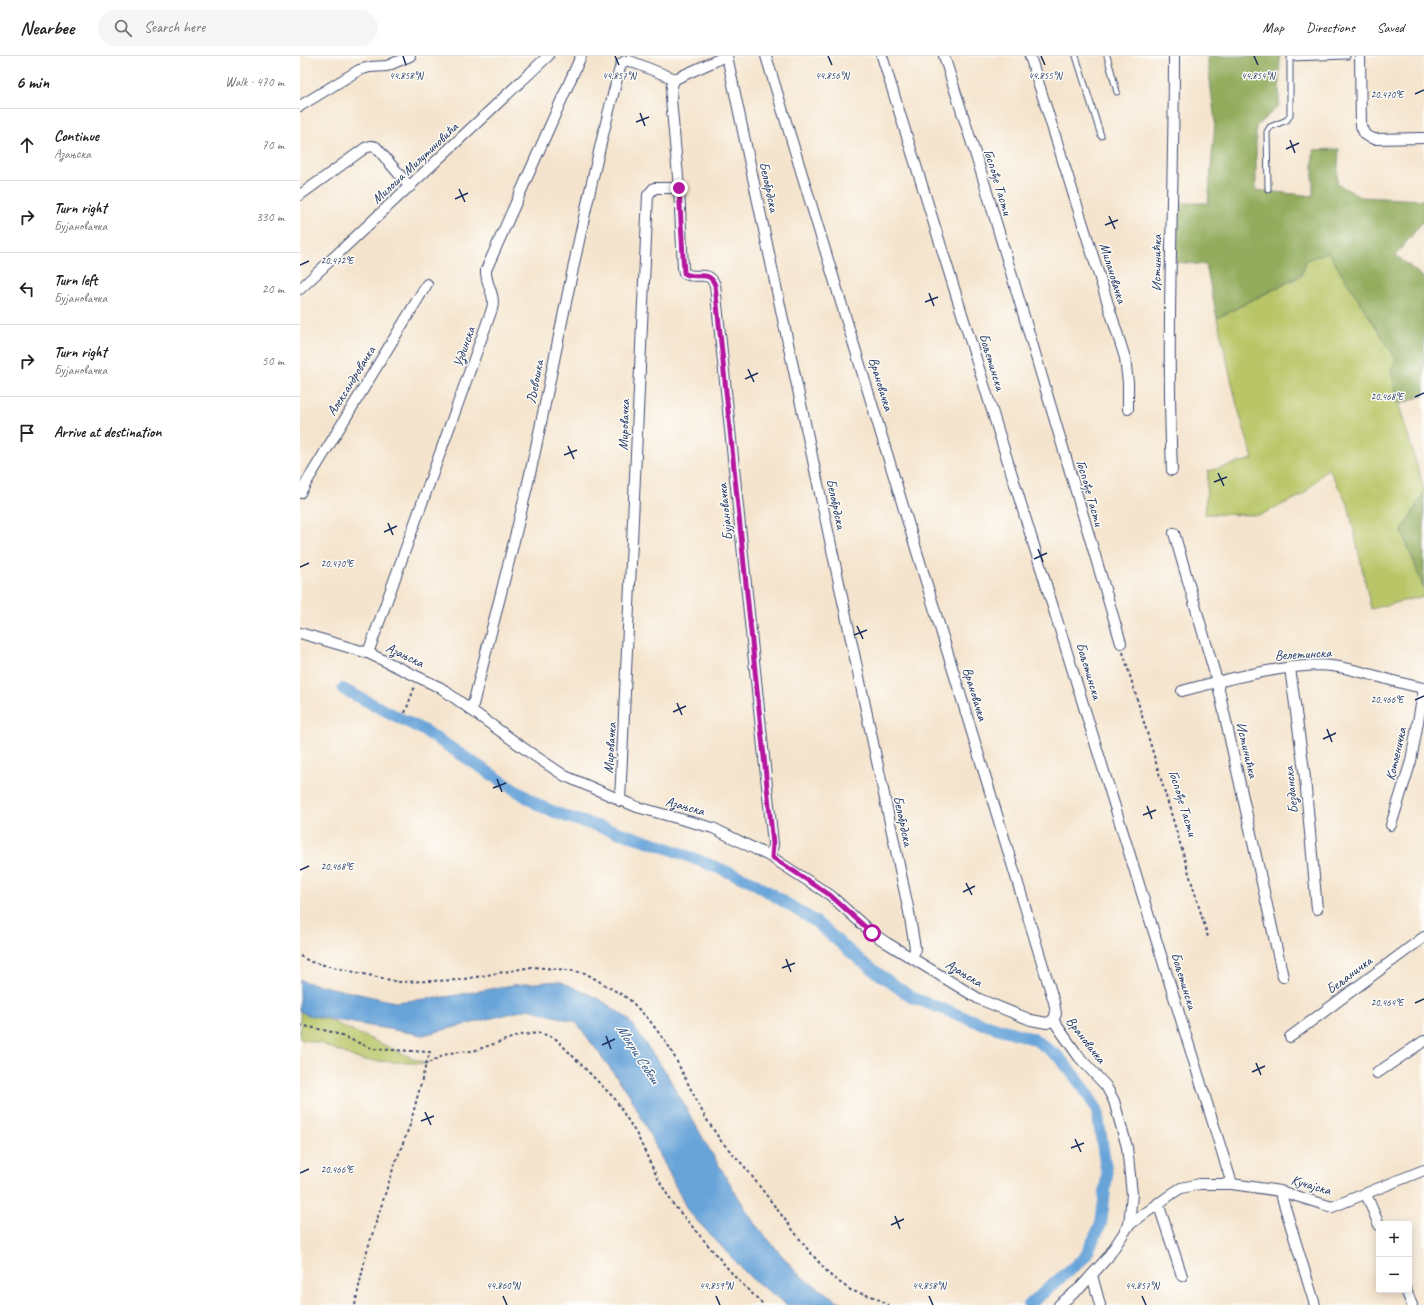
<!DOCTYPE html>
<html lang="en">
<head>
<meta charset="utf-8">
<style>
  :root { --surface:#fff; --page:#f6f6f6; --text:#202124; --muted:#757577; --line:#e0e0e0 }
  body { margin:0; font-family:Caveat,sans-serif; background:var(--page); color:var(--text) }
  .controls { position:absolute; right:12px; bottom:12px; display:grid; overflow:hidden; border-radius:4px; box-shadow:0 2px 10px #0003 }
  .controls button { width:36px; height:36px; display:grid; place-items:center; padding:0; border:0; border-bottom:1px solid var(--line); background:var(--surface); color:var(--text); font:20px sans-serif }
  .stop { position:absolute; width:12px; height:12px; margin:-9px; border:3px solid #b5179e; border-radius:50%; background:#fff }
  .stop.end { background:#b5179e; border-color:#fff; box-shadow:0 1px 4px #0008 }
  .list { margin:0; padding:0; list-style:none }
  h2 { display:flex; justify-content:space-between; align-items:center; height:52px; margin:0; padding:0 16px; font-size:17px }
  h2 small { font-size:13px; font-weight:400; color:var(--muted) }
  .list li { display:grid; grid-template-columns:26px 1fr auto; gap:12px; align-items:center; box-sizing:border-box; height:72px; padding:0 16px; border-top:1px solid var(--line) }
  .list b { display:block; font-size:15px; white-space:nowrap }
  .list p { margin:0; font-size:13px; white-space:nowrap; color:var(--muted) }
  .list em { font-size:13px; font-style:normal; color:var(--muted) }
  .icon { flex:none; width:22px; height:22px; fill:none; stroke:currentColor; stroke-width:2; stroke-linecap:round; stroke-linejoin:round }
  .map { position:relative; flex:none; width:1124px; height:1249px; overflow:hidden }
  header { display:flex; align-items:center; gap:24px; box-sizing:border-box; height:56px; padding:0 20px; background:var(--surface); border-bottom:1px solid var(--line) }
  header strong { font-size:19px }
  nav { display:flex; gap:22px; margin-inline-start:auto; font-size:14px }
  .search { width:280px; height:36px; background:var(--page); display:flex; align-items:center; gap:10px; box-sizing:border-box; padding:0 14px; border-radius:22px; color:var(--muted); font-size:15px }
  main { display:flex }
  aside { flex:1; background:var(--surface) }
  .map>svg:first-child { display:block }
</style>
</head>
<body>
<header>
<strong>Nearbee</strong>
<div class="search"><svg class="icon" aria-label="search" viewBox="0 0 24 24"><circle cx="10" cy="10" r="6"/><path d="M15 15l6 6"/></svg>Search here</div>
<nav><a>Map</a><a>Directions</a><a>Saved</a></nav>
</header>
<main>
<aside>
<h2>6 min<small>Walk · 470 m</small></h2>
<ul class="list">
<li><svg class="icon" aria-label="ahead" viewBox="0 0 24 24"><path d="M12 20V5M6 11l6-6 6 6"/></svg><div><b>Continue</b><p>Азањска</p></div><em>70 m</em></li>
<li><svg class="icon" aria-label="right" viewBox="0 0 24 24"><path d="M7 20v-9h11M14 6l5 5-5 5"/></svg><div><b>Turn right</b><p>Бујановачка</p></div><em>330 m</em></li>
<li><svg class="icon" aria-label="left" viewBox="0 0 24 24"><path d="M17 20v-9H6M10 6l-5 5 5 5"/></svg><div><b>Turn left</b><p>Бујановачка</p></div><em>20 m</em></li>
<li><svg class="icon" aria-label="right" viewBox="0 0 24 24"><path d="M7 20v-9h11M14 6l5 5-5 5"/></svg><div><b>Turn right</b><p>Бујановачка</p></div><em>50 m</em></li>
<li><svg class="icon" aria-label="arrive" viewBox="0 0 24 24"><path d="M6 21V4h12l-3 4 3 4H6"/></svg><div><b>Arrive at destination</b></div></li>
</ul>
</aside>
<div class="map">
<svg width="1124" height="1249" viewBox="0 0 1124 1249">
  <rect width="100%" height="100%" fill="#fdfcf7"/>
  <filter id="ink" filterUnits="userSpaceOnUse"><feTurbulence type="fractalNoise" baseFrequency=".025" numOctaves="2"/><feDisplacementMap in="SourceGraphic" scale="8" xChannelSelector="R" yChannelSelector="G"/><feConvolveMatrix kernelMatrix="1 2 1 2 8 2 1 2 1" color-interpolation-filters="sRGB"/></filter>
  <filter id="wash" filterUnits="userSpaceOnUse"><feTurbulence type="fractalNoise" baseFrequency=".012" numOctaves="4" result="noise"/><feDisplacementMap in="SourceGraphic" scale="16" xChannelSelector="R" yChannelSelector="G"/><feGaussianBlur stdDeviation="0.9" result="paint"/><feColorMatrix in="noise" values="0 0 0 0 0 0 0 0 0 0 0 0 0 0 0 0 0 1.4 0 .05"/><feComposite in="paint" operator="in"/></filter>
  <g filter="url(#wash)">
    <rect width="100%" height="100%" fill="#f5e4cd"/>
    <g fill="#b9c668" stroke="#6a7a63">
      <polygon points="1028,196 1102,312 1091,315 1099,349 1124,433 1124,437 1102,475 1124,533 1124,540 1071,553 1048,448 1028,412 1003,439 960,459 905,458 908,415 953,403 937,349 917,262 1001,220 1006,204"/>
      <polygon points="0,951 126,1008 61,1004 19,987 0,983"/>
    </g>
    <g fill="#92ab5c" stroke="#566d5d">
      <polygon points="907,0 980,0 979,50 956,70 956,134 1013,140 1013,94 1039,93 1037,128 1061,141 1124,144 1124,164 1096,199 1124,222 1124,237 1122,246 1124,249 1124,339 1099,349 1091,314 1096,303 1028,196 1006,204 1001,219 917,262 906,209 876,206 876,147 908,147 915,66"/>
      <polygon points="1124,437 1124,533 1102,475"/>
    </g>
    <polygon fill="#69a4d9" stroke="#426a9c" points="0,923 5,926 95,946 145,941 213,929 259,925 299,943 327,962 365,1015 408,1091 454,1167 498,1218 536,1244 547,1249 487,1249 451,1222 388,1155 330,1039 276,966 229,953 123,979 7,959 0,955"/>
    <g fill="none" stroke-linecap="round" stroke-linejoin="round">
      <polyline stroke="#69a4d9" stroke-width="12" points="43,633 125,675 240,750 267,761 357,788 451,825 516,866 561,905 611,941 680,967 734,983 759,1001 783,1031 797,1054 807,1119 801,1168 785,1201 729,1249"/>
    </g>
  </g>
  <g filter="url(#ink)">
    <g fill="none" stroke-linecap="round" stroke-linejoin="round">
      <defs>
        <g id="lane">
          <polyline points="776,0 801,80"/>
          <polyline points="807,0 817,36"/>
          <polyline points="968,133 967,76 970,71 987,64 990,59 990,2 1047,0"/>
        </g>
        <g id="street">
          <polyline points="427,0 609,856 615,892 613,902"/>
          <polyline points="466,0 754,946 756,958 753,964"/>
          <polyline points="582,0 932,1128"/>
          <polyline points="644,0 682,119 821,587"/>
          <polyline points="730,0 825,302 828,327 828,353"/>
          <polyline points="1060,0 1061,70 1065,79 1074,83 1124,82"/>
          <path d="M375,23l-3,6 -1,14 8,89 4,80 1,5c12,8 24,-5 31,12l58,559 -2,13"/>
          <polyline points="375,23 426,0"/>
          <polyline points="0,50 59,14 70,11 87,10 110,0"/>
          <polyline points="0,139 65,92 71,90 76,91 110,131"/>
          <polyline points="0,233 248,0"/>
          <path d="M872,414c-6,-138 2,-276 2,-414"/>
          <polyline points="0,437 127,228"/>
          <polyline points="874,477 917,625 983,921"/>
          <polyline points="0,577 68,597 141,632 229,696 265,720 337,751 413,772 471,801 530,839 572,877 587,887 679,943 731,964 747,967 753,964"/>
          <path d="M68,597l124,-344c4,-15 -7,-25 -6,-39l95,-214"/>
          <polyline points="990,612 1005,722 1017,853"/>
          <path d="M882,635c37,-10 73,-19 111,-24 12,-1 26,-3 39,-1 32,4 61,17 92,22"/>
          <path d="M172,653c21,-87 45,-174 64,-262 27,-128 51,-256 85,-383l4,-3h5l45,18"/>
          <polyline points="320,745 348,139 354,132 379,132"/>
          <polyline points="1091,769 1111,705 1124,632"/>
          <polyline points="753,964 779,1001 806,1030 814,1045 827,1091 832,1138 829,1169 808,1201 780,1232 759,1249"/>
          <polyline points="990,981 1124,881"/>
          <polyline points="1077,1017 1124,985"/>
          <polyline points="980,1135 1015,1249"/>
          <polyline points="1066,1138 1079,1169"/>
          <polyline points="858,1147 882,1220"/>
          <polyline points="829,1169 873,1137 881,1132 900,1128 932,1128 980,1135 1032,1151 1124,1114"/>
          <polyline points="792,1219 800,1249"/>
          <polyline points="1106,1234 1112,1249"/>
        </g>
      </defs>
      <use href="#lane" stroke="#3c4a6f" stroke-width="7"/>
      <use href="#street" stroke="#3c4a6f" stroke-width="12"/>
      <g stroke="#3c4a6f" stroke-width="2" stroke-dasharray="3 3" stroke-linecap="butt">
        <polyline points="823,596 908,881"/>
        <polyline points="105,657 115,630"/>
        <polyline points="0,900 11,906 99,926 159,924 232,911 267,914 285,917 329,943 350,965 370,992 405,1061 421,1085 444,1110 509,1195 532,1221 552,1235 574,1241 589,1249"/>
        <polyline points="0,969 32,976 74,993 130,996 126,1008 149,997 173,995 220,979 241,977 256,983 315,1043 337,1079 358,1123 373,1148 436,1222 464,1249"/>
        <polyline points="55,1249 66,1198 93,1113 110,1069 126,1008"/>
      </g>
      <use href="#lane" stroke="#fff" stroke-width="5"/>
      <use href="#street" stroke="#fff" stroke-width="10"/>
    </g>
  </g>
  <g fill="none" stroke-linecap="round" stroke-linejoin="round" filter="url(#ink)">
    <path stroke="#b5179e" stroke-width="5" d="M379,132l5,85c12,8 24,-5 31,12l58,559 -1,13 58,38 42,38"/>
  </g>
  <path fill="none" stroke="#1b2f5e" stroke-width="1.5" d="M103,0l3,9M315,0l4,9M528,0l4,9M741,0l4,9M954,0l4,9M1115,38l9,-4M340,57l5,13M336,66l13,-5M990,84l5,13M986,93l13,-6M159,133l6,13M155,143l13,-6M809,160l6,13M805,169l13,-5M0,209l9,-4M629,237l5,13M625,246l13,-5M448,313l6,13M445,323l13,-6M1115,341l9,-4M268,390l6,13M264,399l13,-5M918,417l6,13M914,426l13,-5M88,467l5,12M84,476l13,-6M738,493l5,13M734,503l13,-6M0,511l9,-4M557,570l6,13M554,579l13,-5M1115,644l9,-4M377,647l5,12M373,656l13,-6M1027,673l5,13M1023,683l13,-6M197,723l5,13M193,732l13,-5M847,750l5,13M843,759l13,-5M0,814l9,-4M666,827l6,12M663,836l12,-6M486,903l5,13M482,912l13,-5M1115,947l9,-4M306,980l5,13M302,989l13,-6M956,1007l5,12M952,1016l13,-6M125,1056l6,13M121,1065l13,-5M775,1083l6,13M771,1092l13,-5M0,1117l9,-4M595,1160l5,13M591,1169l13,-6M203,1240l4,9M416,1240l4,9M629,1240l4,9M842,1240l4,9"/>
  <g text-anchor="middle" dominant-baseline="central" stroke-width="3" stroke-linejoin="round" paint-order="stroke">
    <g font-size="14" fill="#1b2f5e" stroke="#fdfcf7">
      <text transform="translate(115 107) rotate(-43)">Милоша Милутиновића</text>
      <text transform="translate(698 126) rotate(73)">Госпође Тасти</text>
      <text transform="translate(469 131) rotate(78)">Белобрдска</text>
      <text transform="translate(856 207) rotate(-90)">Истинићка</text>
      <text transform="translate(813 217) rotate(73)">Милановачка</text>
      <text transform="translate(164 291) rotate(-71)">Уздинска</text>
      <text transform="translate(692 306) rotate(73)">Бољетинска</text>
      <text transform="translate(51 325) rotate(-58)">Александровачка</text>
      <text transform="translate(235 326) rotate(-79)">Љевошка</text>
      <text transform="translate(581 328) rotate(73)">Врановачка</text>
      <text transform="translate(324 369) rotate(-88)">Мировачка</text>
      <text transform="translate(790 437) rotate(74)">Госпође Тасти</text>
      <text transform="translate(536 448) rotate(78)">Белобрдска</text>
      <text transform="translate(425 456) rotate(-96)">Бујановачка</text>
      <text transform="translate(1003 598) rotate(-3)">Велетинска</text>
      <text transform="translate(105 599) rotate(25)">Азањска</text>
      <text transform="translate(789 615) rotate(73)">Бољетинска</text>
      <text transform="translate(675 638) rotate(73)">Врановачка</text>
      <text transform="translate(310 692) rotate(-86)">Мировачка</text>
      <text transform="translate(947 694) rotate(77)">Истинићка</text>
      <text transform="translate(1096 698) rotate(-77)">Котленичка</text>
      <text transform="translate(991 734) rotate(-96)">Безданска</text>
      <text transform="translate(883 747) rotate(73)">Госпође Тасти</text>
      <text transform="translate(385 750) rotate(15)">Азањска</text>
      <text transform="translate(603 765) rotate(78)">Белобрдска</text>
      <text transform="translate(664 917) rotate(31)">Азањска</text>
      <text transform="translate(1049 919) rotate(-37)">Бељаничка</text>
      <text transform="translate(884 925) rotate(73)">Бољетинска</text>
      <text transform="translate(786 984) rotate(52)">Врановачка</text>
      <text transform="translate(1011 1129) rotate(16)">Кучајска</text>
    </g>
    <g font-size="15" font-style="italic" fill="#365889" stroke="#fdfcf7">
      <text transform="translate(338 998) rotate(57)">Мокри Себеш</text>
    </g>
  </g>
  <g font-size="10" text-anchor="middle" fill="#1b2f5e" stroke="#fdfcf7" stroke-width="3" stroke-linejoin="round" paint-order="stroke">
    <text x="106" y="23">44.858°N</text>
    <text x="319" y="23">44.857°N</text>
    <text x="532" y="23">44.856°N</text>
    <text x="745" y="23">44.855°N</text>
    <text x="958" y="23">44.854°N</text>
    <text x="1087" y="42">20.470°E</text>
    <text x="37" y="208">20.472°E</text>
    <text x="1087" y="344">20.468°E</text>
    <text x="37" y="511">20.470°E</text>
    <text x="1087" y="647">20.466°E</text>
    <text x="37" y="814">20.468°E</text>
    <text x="1087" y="950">20.464°E</text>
    <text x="37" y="1117">20.466°E</text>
    <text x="203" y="1233">44.860°N</text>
    <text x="416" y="1233">44.859°N</text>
    <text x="629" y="1233">44.858°N</text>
    <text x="842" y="1233">44.857°N</text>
  </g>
</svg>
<div class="controls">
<button>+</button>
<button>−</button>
</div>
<div class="stop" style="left:572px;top:877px"></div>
<div class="stop end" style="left:379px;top:132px"></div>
</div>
</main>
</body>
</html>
